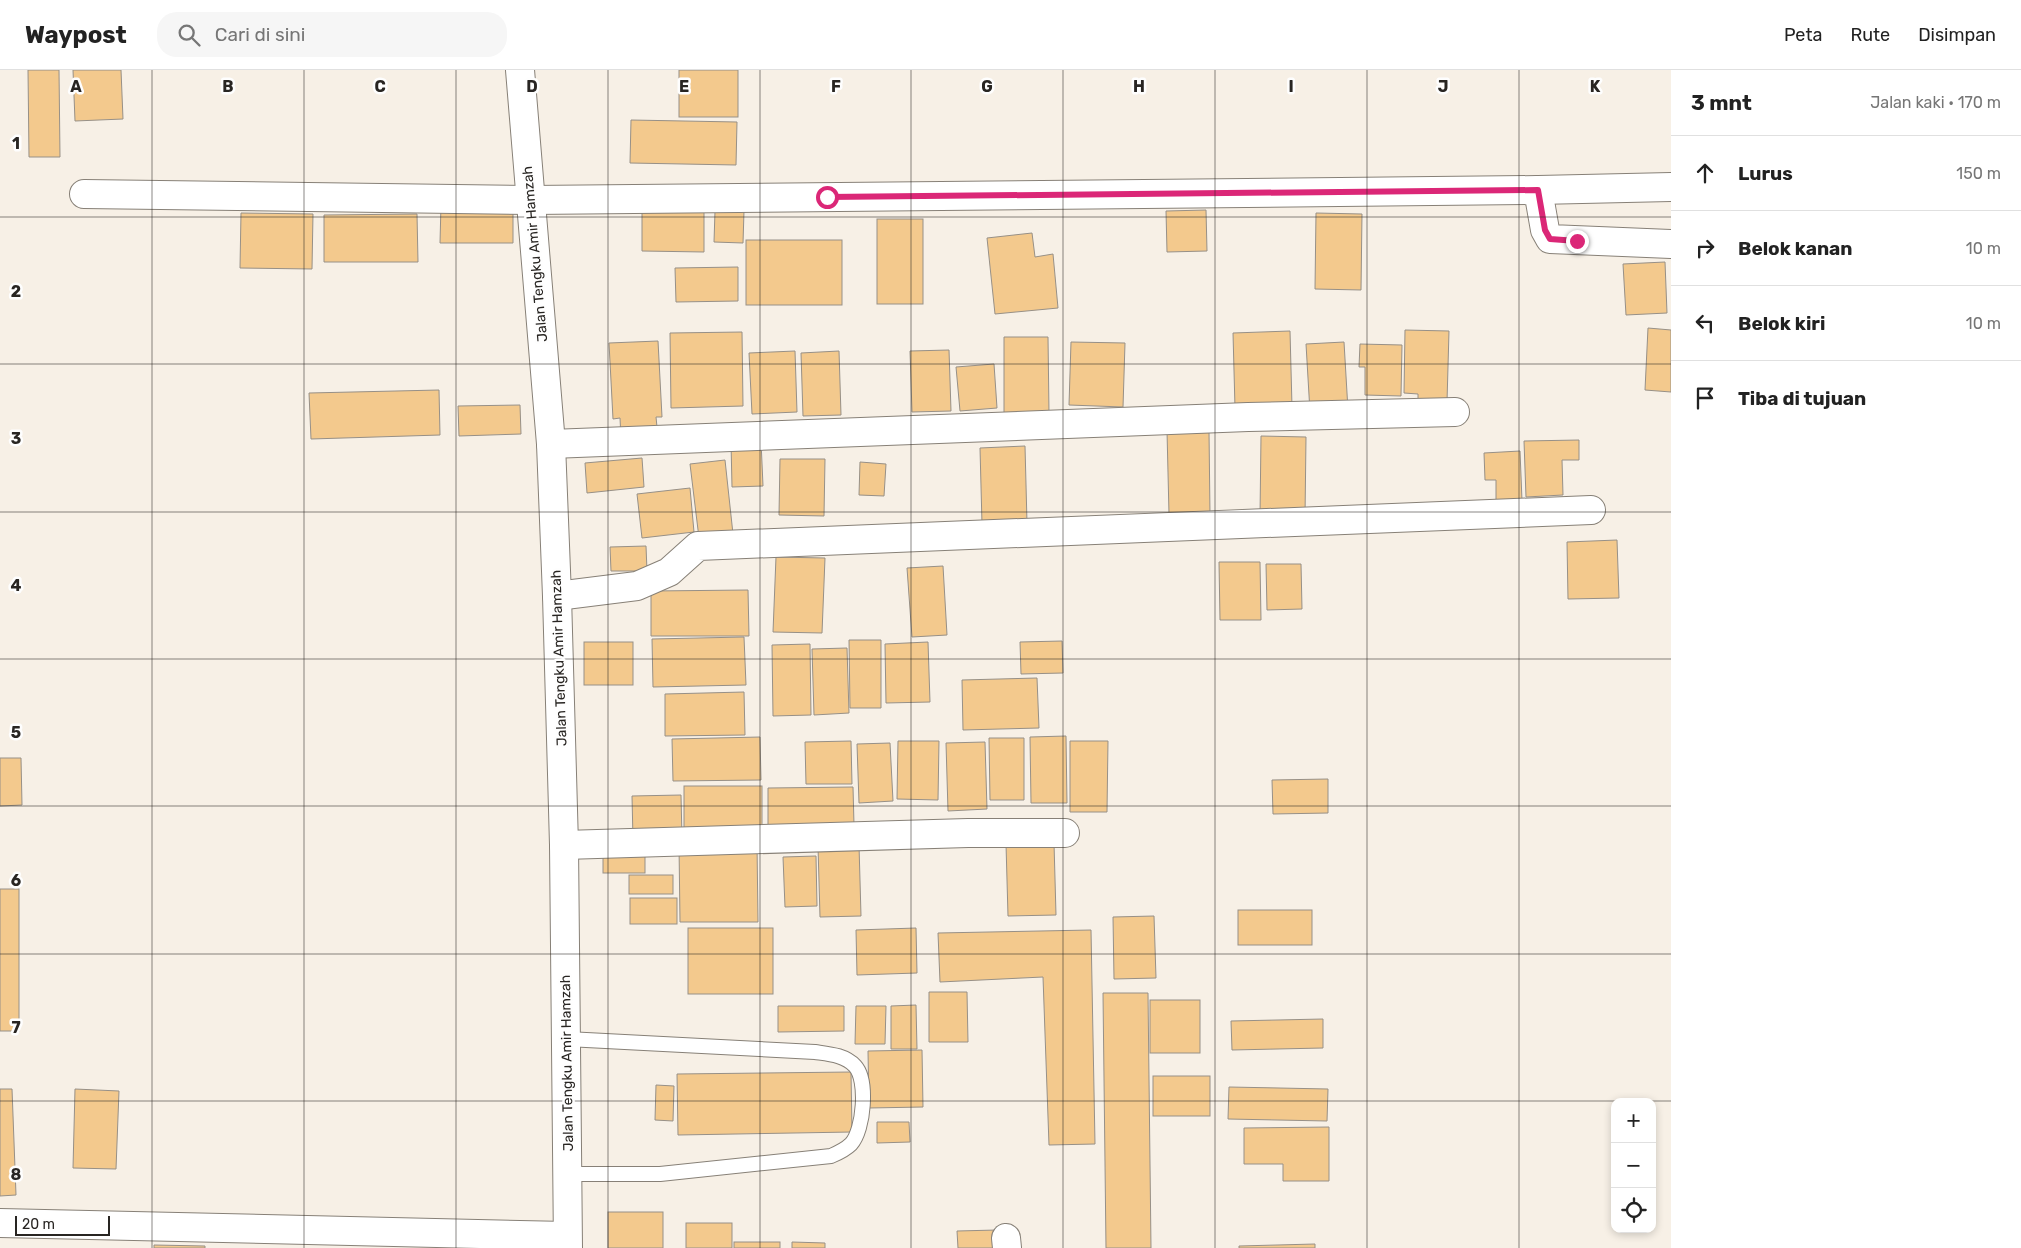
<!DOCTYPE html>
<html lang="id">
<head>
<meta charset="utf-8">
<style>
  :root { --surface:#fff; --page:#f6f6f6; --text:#222; --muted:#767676; --line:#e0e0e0 }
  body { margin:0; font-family:Rubik,sans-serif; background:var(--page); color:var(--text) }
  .controls { position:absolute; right:15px; bottom:15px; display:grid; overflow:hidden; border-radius:10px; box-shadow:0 2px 8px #0003 }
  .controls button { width:45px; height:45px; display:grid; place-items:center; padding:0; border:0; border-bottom:1px solid var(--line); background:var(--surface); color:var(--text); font:25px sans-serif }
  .scale { position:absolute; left:15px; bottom:12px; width:95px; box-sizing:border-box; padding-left:5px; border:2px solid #282522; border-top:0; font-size:14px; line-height:18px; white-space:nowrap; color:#282522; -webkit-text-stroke:4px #fefefe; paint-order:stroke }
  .stop { position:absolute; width:15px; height:15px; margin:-11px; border:4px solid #db2777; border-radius:50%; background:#fff }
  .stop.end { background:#db2777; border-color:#fff; box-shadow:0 1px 5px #0008 }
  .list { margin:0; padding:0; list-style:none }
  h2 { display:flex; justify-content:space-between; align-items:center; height:65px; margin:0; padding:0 20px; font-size:21px }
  h2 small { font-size:16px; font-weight:400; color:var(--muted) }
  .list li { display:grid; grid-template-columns:32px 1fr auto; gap:15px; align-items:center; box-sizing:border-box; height:75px; padding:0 20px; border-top:1px solid var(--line) }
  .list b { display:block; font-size:19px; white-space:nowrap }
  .list em { font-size:16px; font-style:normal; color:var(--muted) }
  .icon { flex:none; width:28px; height:28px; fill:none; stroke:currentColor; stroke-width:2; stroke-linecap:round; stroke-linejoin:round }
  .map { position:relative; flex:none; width:1671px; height:1178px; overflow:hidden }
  header { display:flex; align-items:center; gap:30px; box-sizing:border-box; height:70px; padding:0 25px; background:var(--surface); border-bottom:1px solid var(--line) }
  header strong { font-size:24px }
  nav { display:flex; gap:28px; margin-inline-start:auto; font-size:18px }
  .search { width:350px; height:45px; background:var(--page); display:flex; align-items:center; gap:12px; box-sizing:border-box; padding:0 18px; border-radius:20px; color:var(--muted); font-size:19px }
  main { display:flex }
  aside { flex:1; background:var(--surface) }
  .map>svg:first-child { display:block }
</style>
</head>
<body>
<header>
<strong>Waypost</strong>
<div class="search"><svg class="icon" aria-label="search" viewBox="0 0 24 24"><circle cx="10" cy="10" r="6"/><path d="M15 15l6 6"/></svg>Cari di sini</div>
<nav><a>Peta</a><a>Rute</a><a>Disimpan</a></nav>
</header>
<main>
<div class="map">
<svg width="1671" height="1178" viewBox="0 0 1671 1178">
  <rect width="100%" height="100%" fill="#f7f0e6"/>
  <g fill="#f3c98d" stroke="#979087">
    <polygon points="28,0 59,0 60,87 29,87"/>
    <polygon points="73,0 121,0 123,49 75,51"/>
    <rect x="679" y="0" width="59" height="47"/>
    <polygon points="631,50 737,52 736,95 630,93"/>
    <polygon points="441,134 513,135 513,173 440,173"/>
    <polygon points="642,138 704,138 704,182 642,181"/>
    <polygon points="1206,140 1207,181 1167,182 1166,141"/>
    <polygon points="715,141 744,141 743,173 714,172"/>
    <polygon points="241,143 313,144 312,199 240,198"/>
    <polygon points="1316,143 1362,144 1361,220 1315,219"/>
    <polygon points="417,144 418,192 324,192 324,145"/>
    <rect x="877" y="149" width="46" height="85"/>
    <polygon points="1032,163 1035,187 1053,184 1058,238 995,244 987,168"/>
    <rect x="746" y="170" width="96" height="65"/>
    <polygon points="1665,192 1667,243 1626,245 1623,194"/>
    <polygon points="738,197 738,231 676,232 675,198"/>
    <polygon points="1648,258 1671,260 1671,322 1645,320"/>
    <polygon points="1405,260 1449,261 1447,332 1418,332 1418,324 1404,323"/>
    <polygon points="1290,261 1292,337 1235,338 1233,263"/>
    <polygon points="742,262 743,336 671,338 670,263"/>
    <polygon points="1004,267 1048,267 1049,343 1004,344"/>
    <polygon points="658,271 662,347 656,347 658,367 621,369 620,348 613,349 609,273"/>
    <polygon points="1071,272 1125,273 1123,337 1069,335"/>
    <polygon points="1344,272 1348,340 1310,342 1306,274"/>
    <polygon points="1360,274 1402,275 1401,326 1365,325 1365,297 1359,297"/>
    <polygon points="949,280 951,341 912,342 910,281"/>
    <polygon points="795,281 797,342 752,344 749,283"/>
    <polygon points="839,281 841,345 803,346 801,283"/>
    <polygon points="994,294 997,338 960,341 956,297"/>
    <polygon points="439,320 440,365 311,369 309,323"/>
    <polygon points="520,335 521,364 459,366 458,336"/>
    <polygon points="1167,361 1209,361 1210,444 1169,444"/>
    <polygon points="1261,366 1306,367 1305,448 1260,447"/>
    <polygon points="1579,370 1579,390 1562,390 1563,425 1526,427 1524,371"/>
    <polygon points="761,371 763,416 732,417 731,372"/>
    <polygon points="1025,376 1027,453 982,454 980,378"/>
    <polygon points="1520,381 1522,431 1496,432 1496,410 1485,410 1484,383"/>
    <polygon points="642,388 644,417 587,423 585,393"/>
    <polygon points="780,389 825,389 824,446 779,445"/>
    <polygon points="725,390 733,464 699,468 690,394"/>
    <polygon points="860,392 886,394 884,426 859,425"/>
    <polygon points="690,418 694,462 642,468 637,424"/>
    <polygon points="1617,470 1619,528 1568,529 1567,472"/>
    <polygon points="646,476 647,501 611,501 610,477"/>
    <polygon points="776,487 825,488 822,563 773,562"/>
    <polygon points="1219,492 1260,492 1261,550 1220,550"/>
    <polygon points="1266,494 1301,494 1302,539 1267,540"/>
    <polygon points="943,496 947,565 912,567 907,498"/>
    <polygon points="748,520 749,566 651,566 651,521"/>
    <polygon points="744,567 746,615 653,617 652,569"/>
    <polygon points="849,570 881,570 881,638 850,638"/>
    <polygon points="1062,571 1063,603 1021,604 1020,572"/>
    <rect x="584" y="572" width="49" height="43"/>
    <polygon points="928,572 930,632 886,633 885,574"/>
    <polygon points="810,574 811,645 773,646 772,575"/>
    <polygon points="847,578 849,643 814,645 812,579"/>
    <polygon points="1037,608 1039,658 963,660 962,610"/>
    <polygon points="744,622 745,665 665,666 665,624"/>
    <polygon points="1066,666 1067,733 1031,733 1030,667"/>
    <polygon points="760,667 761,710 673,711 672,669"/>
    <polygon points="989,668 1024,668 1024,730 990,730"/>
    <polygon points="851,671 852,714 806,714 805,672"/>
    <polygon points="898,671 939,671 938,730 897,729"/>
    <polygon points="1070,671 1108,671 1107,742 1070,742"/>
    <polygon points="985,672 987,739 948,741 946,673"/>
    <polygon points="890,673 893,731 859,733 857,674"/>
    <polygon points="0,688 21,688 22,735 0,736"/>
    <polygon points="1328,709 1328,743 1273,744 1272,710"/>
    <rect x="684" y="716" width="78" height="50"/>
    <polygon points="853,717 854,755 768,766 768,718"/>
    <polygon points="681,725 682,769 633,770 632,726"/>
    <polygon points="1054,773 1056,845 1008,846 1006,774"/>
    <polygon points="757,774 758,852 680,852 679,775"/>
    <polygon points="859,775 861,846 820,847 818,776"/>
    <rect x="603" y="782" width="42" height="21"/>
    <polygon points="816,786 817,836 785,837 783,787"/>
    <rect x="629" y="805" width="44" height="19"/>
    <rect x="0" y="819" width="19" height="142"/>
    <rect x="630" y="828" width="47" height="26"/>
    <rect x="1238" y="840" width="74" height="35"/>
    <polygon points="1154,846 1156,908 1114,909 1113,847"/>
    <rect x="688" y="858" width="85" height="66"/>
    <polygon points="916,858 917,903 857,905 856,860"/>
    <polygon points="1091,860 1095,1074 1049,1075 1043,907 940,912 938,863"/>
    <polygon points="929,922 967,922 968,972 929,972"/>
    <polygon points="1103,923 1148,923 1151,1178 1106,1178"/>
    <rect x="1150" y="930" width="50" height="53"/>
    <polygon points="916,935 917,979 891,979 891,936"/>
    <polygon points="778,936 844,936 844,961 778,962"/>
    <polygon points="856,936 886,936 885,974 855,974"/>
    <polygon points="1323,949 1323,978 1232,980 1231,951"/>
    <polygon points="922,980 923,1037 869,1038 868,981"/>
    <polygon points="851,1002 852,1062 678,1065 677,1004"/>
    <rect x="1153" y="1006" width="57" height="40"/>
    <polygon points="656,1015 674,1016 673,1051 655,1050"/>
    <polygon points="1229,1017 1328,1019 1327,1051 1228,1049"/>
    <polygon points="0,1019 12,1019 16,1125 0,1126"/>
    <polygon points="75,1019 119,1021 116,1099 73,1098"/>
    <polygon points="877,1052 909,1052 910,1072 877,1073"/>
    <polygon points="1329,1057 1329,1111 1283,1111 1283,1094 1244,1094 1244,1058"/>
    <rect x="608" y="1142" width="55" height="36"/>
    <rect x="686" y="1153" width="46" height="25"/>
    <polygon points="997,1160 997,1178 958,1178 957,1161"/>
    <rect x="734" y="1172" width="46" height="6"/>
    <polygon points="792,1172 825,1173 825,1178 792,1178"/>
    <polygon points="1315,1174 1315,1178 1239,1178 1239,1176"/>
    <polygon points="154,1175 205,1176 205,1178 154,1178"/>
  </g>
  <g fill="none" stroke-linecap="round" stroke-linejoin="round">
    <defs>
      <path id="lane" d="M567,969l248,13c14,2 30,3 40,14 13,14 9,64 -4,78 -6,6 -13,9 -20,12l-171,18h-92"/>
      <g id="street">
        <polyline points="1538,120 1545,160 1550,169 1671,174"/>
        <polyline points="84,124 531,130 1538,120 1671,117"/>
        <polyline points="551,374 1248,347 1455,342"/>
        <polyline points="557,526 637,516 669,502 698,476 1591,440"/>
        <polyline points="564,775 968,763 1065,763"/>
        <polyline points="0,1153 567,1166"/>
        <polyline points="1006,1168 1007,1178"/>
      </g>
      <polyline id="highway" points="520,0 551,374 557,526 564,775 568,1178"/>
    </defs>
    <use href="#lane" stroke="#878077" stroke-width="16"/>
    <use href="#street" stroke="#878077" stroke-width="30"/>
    <use href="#highway" stroke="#878077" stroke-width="30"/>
    <use href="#lane" stroke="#fff" stroke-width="14"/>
    <use href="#street" stroke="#fff" stroke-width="28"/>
    <use href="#highway" stroke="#fff" stroke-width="28"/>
  </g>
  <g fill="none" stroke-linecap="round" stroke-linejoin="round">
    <polyline stroke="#db2777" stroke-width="6" points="827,127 1538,120 1545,160 1550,169 1577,171"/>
  </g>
  <path fill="none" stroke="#282522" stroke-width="1" stroke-opacity="0.55" d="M152,0v1178M304,0v1178M456,0v1178M608,0v1178M760,0v1178M911,0v1178M1063,0v1178M1215,0v1178M1367,0v1178M1519,0v1178M0,147h1671M0,294h1671M0,442h1671M0,589h1671M0,736h1671M0,884h1671M0,1031h1671"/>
  <g text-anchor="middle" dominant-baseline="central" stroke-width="5" stroke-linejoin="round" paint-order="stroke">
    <g font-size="14" fill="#282522" stroke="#fefefe">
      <text transform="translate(535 184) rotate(-95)">Jalan Tengku Amir Hamzah</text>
      <text transform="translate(559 588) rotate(-92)">Jalan Tengku Amir Hamzah</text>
      <text transform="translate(567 993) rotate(-91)">Jalan Tengku Amir Hamzah</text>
    </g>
  </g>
  <g font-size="16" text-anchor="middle" font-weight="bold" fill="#282522" stroke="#fefefe" stroke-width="5" stroke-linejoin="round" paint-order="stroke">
    <text x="76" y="22">A</text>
    <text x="228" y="22">B</text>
    <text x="380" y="22">C</text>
    <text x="532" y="22">D</text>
    <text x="684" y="22">E</text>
    <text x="836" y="22">F</text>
    <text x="987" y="22">G</text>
    <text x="1139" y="22">H</text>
    <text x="1291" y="22">I</text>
    <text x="1443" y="22">J</text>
    <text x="1595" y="22">K</text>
    <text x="16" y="79">1</text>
    <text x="16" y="227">2</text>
    <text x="16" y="374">3</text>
    <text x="16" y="521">4</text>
    <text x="16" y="668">5</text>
    <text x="16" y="816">6</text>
    <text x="16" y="963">7</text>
    <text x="16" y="1110">8</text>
  </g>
</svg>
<div class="controls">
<button>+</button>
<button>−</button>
<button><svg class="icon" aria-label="locate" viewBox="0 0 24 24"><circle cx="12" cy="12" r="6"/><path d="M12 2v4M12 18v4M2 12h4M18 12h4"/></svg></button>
</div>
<div class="scale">20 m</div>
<div class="stop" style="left:827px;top:127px"></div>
<div class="stop end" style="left:1577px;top:171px"></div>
</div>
<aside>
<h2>3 mnt<small>Jalan kaki · 170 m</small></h2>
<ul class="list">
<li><svg class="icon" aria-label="ahead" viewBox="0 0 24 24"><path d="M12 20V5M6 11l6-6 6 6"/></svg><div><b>Lurus</b></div><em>150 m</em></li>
<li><svg class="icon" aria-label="right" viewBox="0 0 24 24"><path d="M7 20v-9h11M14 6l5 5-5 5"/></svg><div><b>Belok kanan</b></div><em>10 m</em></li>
<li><svg class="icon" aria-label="left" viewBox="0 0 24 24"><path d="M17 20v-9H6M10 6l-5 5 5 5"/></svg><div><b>Belok kiri</b></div><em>10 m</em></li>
<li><svg class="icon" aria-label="arrive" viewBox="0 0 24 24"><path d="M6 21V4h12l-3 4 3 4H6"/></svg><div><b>Tiba di tujuan</b></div></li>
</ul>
</aside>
</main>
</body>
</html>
